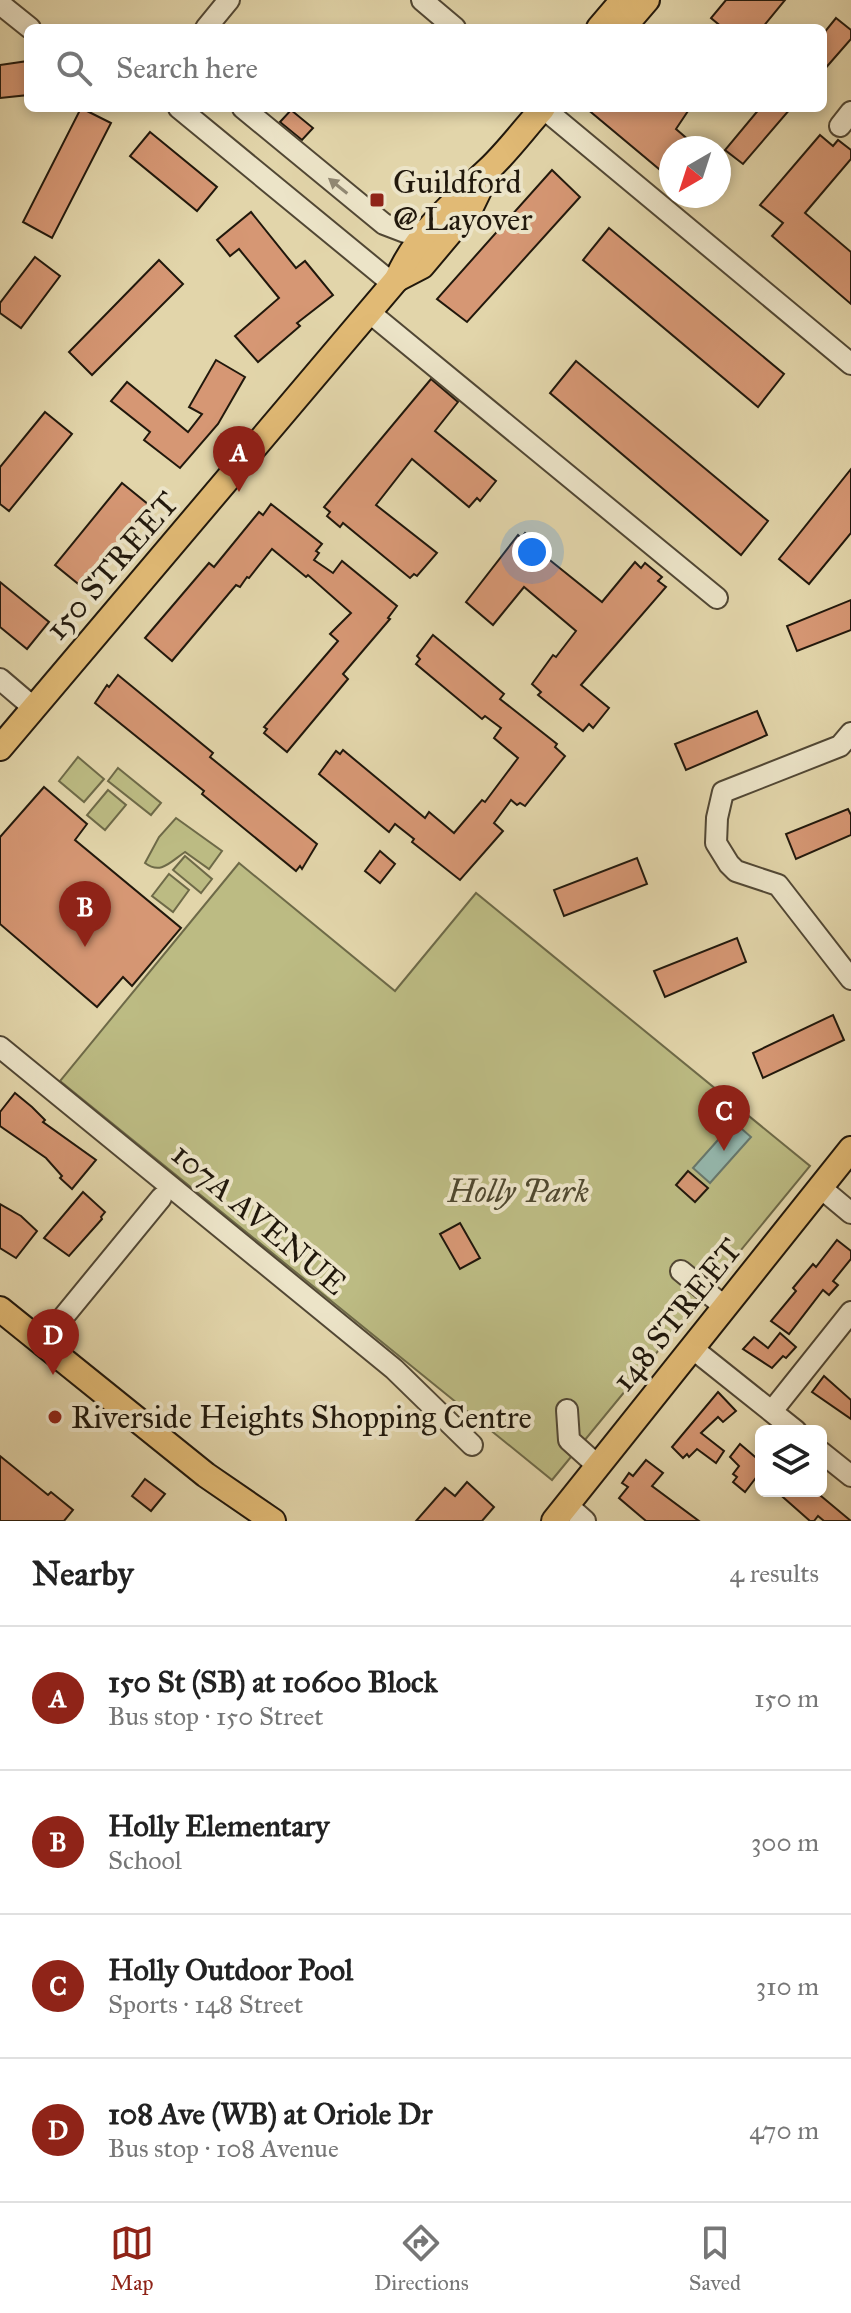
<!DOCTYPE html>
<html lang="en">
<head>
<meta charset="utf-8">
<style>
  :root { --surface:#fff; --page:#f2f2f2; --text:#222; --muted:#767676; --line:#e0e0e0; --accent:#8f2418 }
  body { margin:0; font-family:"IM FELL Great Primer",serif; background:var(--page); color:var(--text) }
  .controls { position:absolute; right:24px; bottom:24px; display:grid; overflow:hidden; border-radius:12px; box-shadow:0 4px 12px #0003 }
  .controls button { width:72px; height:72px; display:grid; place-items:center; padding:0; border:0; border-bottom:2px solid var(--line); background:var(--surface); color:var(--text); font:40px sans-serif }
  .compass { position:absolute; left:659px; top:136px; width:72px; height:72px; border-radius:50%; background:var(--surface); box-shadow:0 4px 12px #0003; rotate:219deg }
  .you { position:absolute; left:532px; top:552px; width:28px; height:28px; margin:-20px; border:6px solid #fff; border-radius:50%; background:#1a73e8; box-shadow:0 0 0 12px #1a73e833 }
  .badge { display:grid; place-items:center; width:52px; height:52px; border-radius:50%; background:var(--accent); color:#fff; font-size:26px; font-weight:700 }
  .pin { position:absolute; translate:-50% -66px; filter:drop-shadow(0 2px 4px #0008) }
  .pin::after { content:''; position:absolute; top:42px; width:28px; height:24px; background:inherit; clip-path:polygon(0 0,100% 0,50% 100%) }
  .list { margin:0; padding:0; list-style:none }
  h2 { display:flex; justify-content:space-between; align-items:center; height:104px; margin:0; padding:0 32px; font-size:34px }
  h2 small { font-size:26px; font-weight:400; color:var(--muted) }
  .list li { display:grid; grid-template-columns:52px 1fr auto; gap:24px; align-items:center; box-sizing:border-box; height:144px; padding:0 32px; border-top:2px solid var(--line) }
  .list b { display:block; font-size:30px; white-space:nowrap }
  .list p { margin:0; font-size:26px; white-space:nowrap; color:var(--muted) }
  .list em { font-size:26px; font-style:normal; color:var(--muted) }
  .icon { flex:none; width:44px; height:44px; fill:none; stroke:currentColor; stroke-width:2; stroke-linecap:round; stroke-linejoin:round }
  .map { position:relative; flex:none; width:851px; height:1521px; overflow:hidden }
  .search { position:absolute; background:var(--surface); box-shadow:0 4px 12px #0003; left:24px; right:24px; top:24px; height:88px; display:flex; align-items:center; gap:20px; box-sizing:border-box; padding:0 28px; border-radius:12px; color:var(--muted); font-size:30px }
  .sheet { height:680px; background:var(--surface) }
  nav { display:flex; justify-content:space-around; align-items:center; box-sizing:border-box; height:112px; border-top:2px solid var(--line); background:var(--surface); font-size:22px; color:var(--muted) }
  nav a { display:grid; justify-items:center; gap:4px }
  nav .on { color:var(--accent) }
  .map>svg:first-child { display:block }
</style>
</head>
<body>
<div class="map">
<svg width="851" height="1521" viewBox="0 0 851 1521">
  <rect width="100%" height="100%" fill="#e2d5aa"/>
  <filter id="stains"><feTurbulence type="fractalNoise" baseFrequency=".0025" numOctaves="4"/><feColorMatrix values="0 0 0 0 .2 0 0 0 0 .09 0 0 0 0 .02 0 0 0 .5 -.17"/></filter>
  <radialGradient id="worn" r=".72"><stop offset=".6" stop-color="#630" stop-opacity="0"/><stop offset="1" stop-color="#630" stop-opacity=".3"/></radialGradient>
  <g fill="#bcbb83" stroke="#6e6a48" stroke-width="2">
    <polygon points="78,757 104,779 84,802 59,781"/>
    <polygon points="118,768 161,803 151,815 108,781"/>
    <polygon points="108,790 126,805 105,830 87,815"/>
    <path d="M176,818l46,33 -13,18 -24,-17c-15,10 -24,23 -40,11l14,-26z"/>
    <polygon points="185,856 212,879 201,893 173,870"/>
    <polygon points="239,863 395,991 476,893 810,1166 552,1480 60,1081"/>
    <polygon points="169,874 189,890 173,912 152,896"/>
  </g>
  <polygon fill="#95b8ae" stroke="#67786d" stroke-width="2" points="734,1122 751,1137 710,1183 693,1168"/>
  <g fill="#d69774" stroke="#21180c" stroke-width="2">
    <polygon points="726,0 785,0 762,28 723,28 711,18"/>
    <polygon points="836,18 851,30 851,39 823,71 823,34"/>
    <polygon points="28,61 28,95 0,98 0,65"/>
    <polygon points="81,108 111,123 52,238 23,222"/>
    <polygon points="586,108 690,108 676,129 698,148 671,148 671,179"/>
    <polygon points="760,108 791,108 743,164 725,150"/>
    <polygon points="291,110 313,128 302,140 280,122"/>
    <polygon points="150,132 217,187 197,211 130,156"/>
    <polygon points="820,135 833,146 838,140 851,150 851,159 805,213 851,252 851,304 772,236 783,223 760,205"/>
    <polygon points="552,170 580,197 467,322 437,299"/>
    <polygon points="251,212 296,268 305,261 333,295 297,323 300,326 258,362 235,336 279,298 239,249 230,256 217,240"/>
    <polygon points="609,228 784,374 758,407 583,260"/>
    <polygon points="35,257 60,276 21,328 0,313 0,303"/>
    <polygon points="159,260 183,284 92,375 69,352"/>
    <polygon points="216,360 245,377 218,424 180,468 144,440 150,432 111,401 127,382 188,432 202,414 189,407"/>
    <polygon points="576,361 768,521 741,555 550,393"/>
    <polygon points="431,379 458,402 435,431 496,481 480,501 477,498 469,507 412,459 376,505 437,553 417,576 414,574 410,578 343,523 340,527 327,516 330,512 324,507"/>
    <polygon points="45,412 72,434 9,511 0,504 0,467"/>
    <polygon points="851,469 851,533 809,584 779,559"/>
    <polygon points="122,483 149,505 82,587 55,565"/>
    <polygon points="271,504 322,544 316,551 319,553 314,560 333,573 342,561 397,606 388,618 390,619 343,674 348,679 287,752 264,733 267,729 264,727 338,641 330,634 351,613 308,575 306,577 272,549 249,578 247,577 240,587 236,585 172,661 145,638 209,563 214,567 259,512 263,515"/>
    <polygon points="525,533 539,546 536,549 602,602 635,562 641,568 645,563 662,577 658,581 666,587 581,685 609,708 593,728 589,724 583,731 538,695 541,692 532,684 553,655 556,657 576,631 524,587 493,625 466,602 518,535 521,538"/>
    <polygon points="0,582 49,622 27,649 0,627"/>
    <polygon points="851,600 851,630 797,651 787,626"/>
    <polygon points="433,635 504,694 500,699 557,744 555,747 565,756 525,806 520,803 517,805 511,800 494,823 503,831 460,880 412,842 414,839 395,824 389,832 319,774 336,751 340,754 343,750 425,818 429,812 454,833 482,800 485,802 518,758 494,738 501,728 485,716 482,719 416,664 420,659 417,656"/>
    <polygon points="118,675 213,753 210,757 317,844 302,869 300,866 296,871 202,794 204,791 95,703 107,685 109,687"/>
    <polygon points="757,711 767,735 686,770 675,744"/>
    <polygon points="44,787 87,824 75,840 181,928 132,986 123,977 97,1007 0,924 0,837"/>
    <polygon points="848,809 851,815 851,835 796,859 786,834"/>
    <polygon points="380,851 395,864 380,883 365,871"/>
    <polygon points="637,858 647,884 564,916 554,890"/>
    <polygon points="737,938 746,962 665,997 654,971"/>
    <polygon points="833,1015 844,1040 763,1078 753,1053"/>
    <polygon points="15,1093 32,1107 45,1120 43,1122 96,1160 72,1189 60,1178 62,1176 46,1158 0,1126 0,1112"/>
    <polygon points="688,1171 708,1188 695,1202 676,1185"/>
    <polygon points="83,1192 105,1212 101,1217 102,1219 69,1256 44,1238"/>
    <polygon points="0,1204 21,1216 37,1231 16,1258 0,1248"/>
    <polygon points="460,1223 480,1258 460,1269 440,1234"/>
    <polygon points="837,1240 851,1251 851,1259 833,1281 838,1285 829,1295 823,1290 789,1334 771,1321 796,1291 793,1288 813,1264 816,1267"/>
    <polygon points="780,1333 796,1347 786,1358 783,1356 772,1368 743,1349 754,1337 768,1348"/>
    <polygon points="824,1376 851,1400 851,1419 812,1392"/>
    <polygon points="718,1392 736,1411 723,1422 718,1417 701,1433 724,1451 716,1463 697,1449 689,1457 687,1454 683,1458 672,1447"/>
    <polygon points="740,1444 761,1462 761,1471 745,1492 733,1482 737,1477 733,1474 739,1466 730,1457"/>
    <polygon points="0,1456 48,1495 51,1492 73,1510 64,1521 0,1521"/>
    <polygon points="646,1460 663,1473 652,1486 699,1521 646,1521 619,1498 628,1487 622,1483 629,1473 633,1476"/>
    <polygon points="145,1479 165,1494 151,1511 132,1496"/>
    <polygon points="467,1482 494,1507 482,1521 416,1521 445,1488 455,1496"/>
    <polygon points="776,1491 815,1491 851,1521 824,1521 818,1516 814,1521 810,1521"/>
  </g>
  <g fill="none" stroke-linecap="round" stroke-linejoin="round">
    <defs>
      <g id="minor">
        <polyline points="422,0 455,28"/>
        <polyline points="0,4 30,28"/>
        <polyline points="206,28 229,0"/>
        <polyline points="179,108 393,284"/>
        <polyline points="243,108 384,224 405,232 429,230"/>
        <polyline points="543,108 851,364"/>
        <polyline points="840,126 851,112"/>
        <polyline points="369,312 717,598"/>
        <polyline points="0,679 34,708"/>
        <polyline points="851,733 840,746 723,792 717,818 716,843 729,864 736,871 778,885 851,979"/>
        <polyline points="0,1047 394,1369 472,1445"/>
        <polyline points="821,1188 851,1213"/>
        <polyline points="681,1271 725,1307"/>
        <polyline points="42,1343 161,1198"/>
        <polyline points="692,1348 796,1431"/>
        <polyline points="567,1410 569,1440 598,1466"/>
        <polyline points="772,1411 851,1312"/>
        <polyline points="821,1452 851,1476"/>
        <polyline points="567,1505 585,1521"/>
      </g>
      <g id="major">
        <polyline points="599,28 623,0"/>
        <polyline points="623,28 647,0"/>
        <polyline points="397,279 422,266 470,209 485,178"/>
        <path d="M0,748l397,-469c19,-45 57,-77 92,-110 19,-18 36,-41 54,-61"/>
        <polyline points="0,1309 206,1475 273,1521"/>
        <polyline points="554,1521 851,1149"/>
      </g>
    </defs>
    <use href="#minor" stroke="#514734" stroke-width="24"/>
    <use href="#major" stroke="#21180c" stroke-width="28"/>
    <use href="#minor" stroke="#ece4c8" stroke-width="20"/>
    <use href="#major" stroke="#e1ba75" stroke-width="24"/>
  </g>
  <defs><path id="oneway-solid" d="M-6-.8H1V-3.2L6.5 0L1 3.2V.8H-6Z" transform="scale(2)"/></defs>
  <use fill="#918873" href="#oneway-solid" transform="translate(338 186) rotate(-141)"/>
  <g fill="#8f2418" stroke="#ece4c8" stroke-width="3">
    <rect x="369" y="192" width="16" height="16" rx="4"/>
    <circle cx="55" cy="1417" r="8"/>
  </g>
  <g text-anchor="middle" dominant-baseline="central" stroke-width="8" stroke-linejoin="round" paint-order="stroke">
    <g font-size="32" fill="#21180c" stroke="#ece4c8" text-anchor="start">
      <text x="393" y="182">Guildford<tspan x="393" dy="37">@ Layover</tspan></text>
      <text x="71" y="1417">Riverside Heights Shopping Centre</text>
    </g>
    <g font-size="32" fill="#21180c" stroke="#ece4c8">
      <text transform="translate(112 566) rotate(-49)">150 STREET</text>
      <text transform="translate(259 1219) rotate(40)">107A AVENUE</text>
      <text transform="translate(677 1315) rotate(-51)">148 STREET</text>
    </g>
    <g font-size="32" font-style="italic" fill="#504930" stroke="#ece4c8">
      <text x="518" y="1191">Holly Park</text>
    </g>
  </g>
  <rect width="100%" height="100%" filter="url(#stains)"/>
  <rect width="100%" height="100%" fill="url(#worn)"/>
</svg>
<div class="controls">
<button><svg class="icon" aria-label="layers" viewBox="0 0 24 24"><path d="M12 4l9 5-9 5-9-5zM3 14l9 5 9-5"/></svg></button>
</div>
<svg class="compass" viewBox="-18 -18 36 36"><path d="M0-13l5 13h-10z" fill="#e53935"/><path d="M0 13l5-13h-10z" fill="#767676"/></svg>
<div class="you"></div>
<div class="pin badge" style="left:239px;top:492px">A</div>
<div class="pin badge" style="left:85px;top:947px">B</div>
<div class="pin badge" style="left:724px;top:1151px">C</div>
<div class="pin badge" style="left:53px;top:1375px">D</div>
<div class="search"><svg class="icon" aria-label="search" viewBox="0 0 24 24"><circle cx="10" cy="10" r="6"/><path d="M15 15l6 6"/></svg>Search here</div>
</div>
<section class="sheet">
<h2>Nearby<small>4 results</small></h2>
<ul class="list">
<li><span class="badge">A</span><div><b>150 St (SB) at 10600 Block</b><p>Bus stop · 150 Street</p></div><em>150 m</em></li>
<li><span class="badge">B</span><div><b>Holly Elementary</b><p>School</p></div><em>300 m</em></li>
<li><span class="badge">C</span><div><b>Holly Outdoor Pool</b><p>Sports · 148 Street</p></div><em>310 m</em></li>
<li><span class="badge">D</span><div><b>108 Ave (WB) at Oriole Dr</b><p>Bus stop · 108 Avenue</p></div><em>470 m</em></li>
</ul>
</section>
<nav>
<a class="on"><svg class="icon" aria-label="map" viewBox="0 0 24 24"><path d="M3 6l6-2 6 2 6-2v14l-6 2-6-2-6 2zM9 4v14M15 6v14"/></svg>Map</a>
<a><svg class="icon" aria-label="directions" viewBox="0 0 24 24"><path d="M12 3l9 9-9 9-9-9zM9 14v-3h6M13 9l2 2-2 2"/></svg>Directions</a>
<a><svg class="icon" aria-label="saved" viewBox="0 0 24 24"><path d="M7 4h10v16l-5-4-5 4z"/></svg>Saved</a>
</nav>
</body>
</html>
